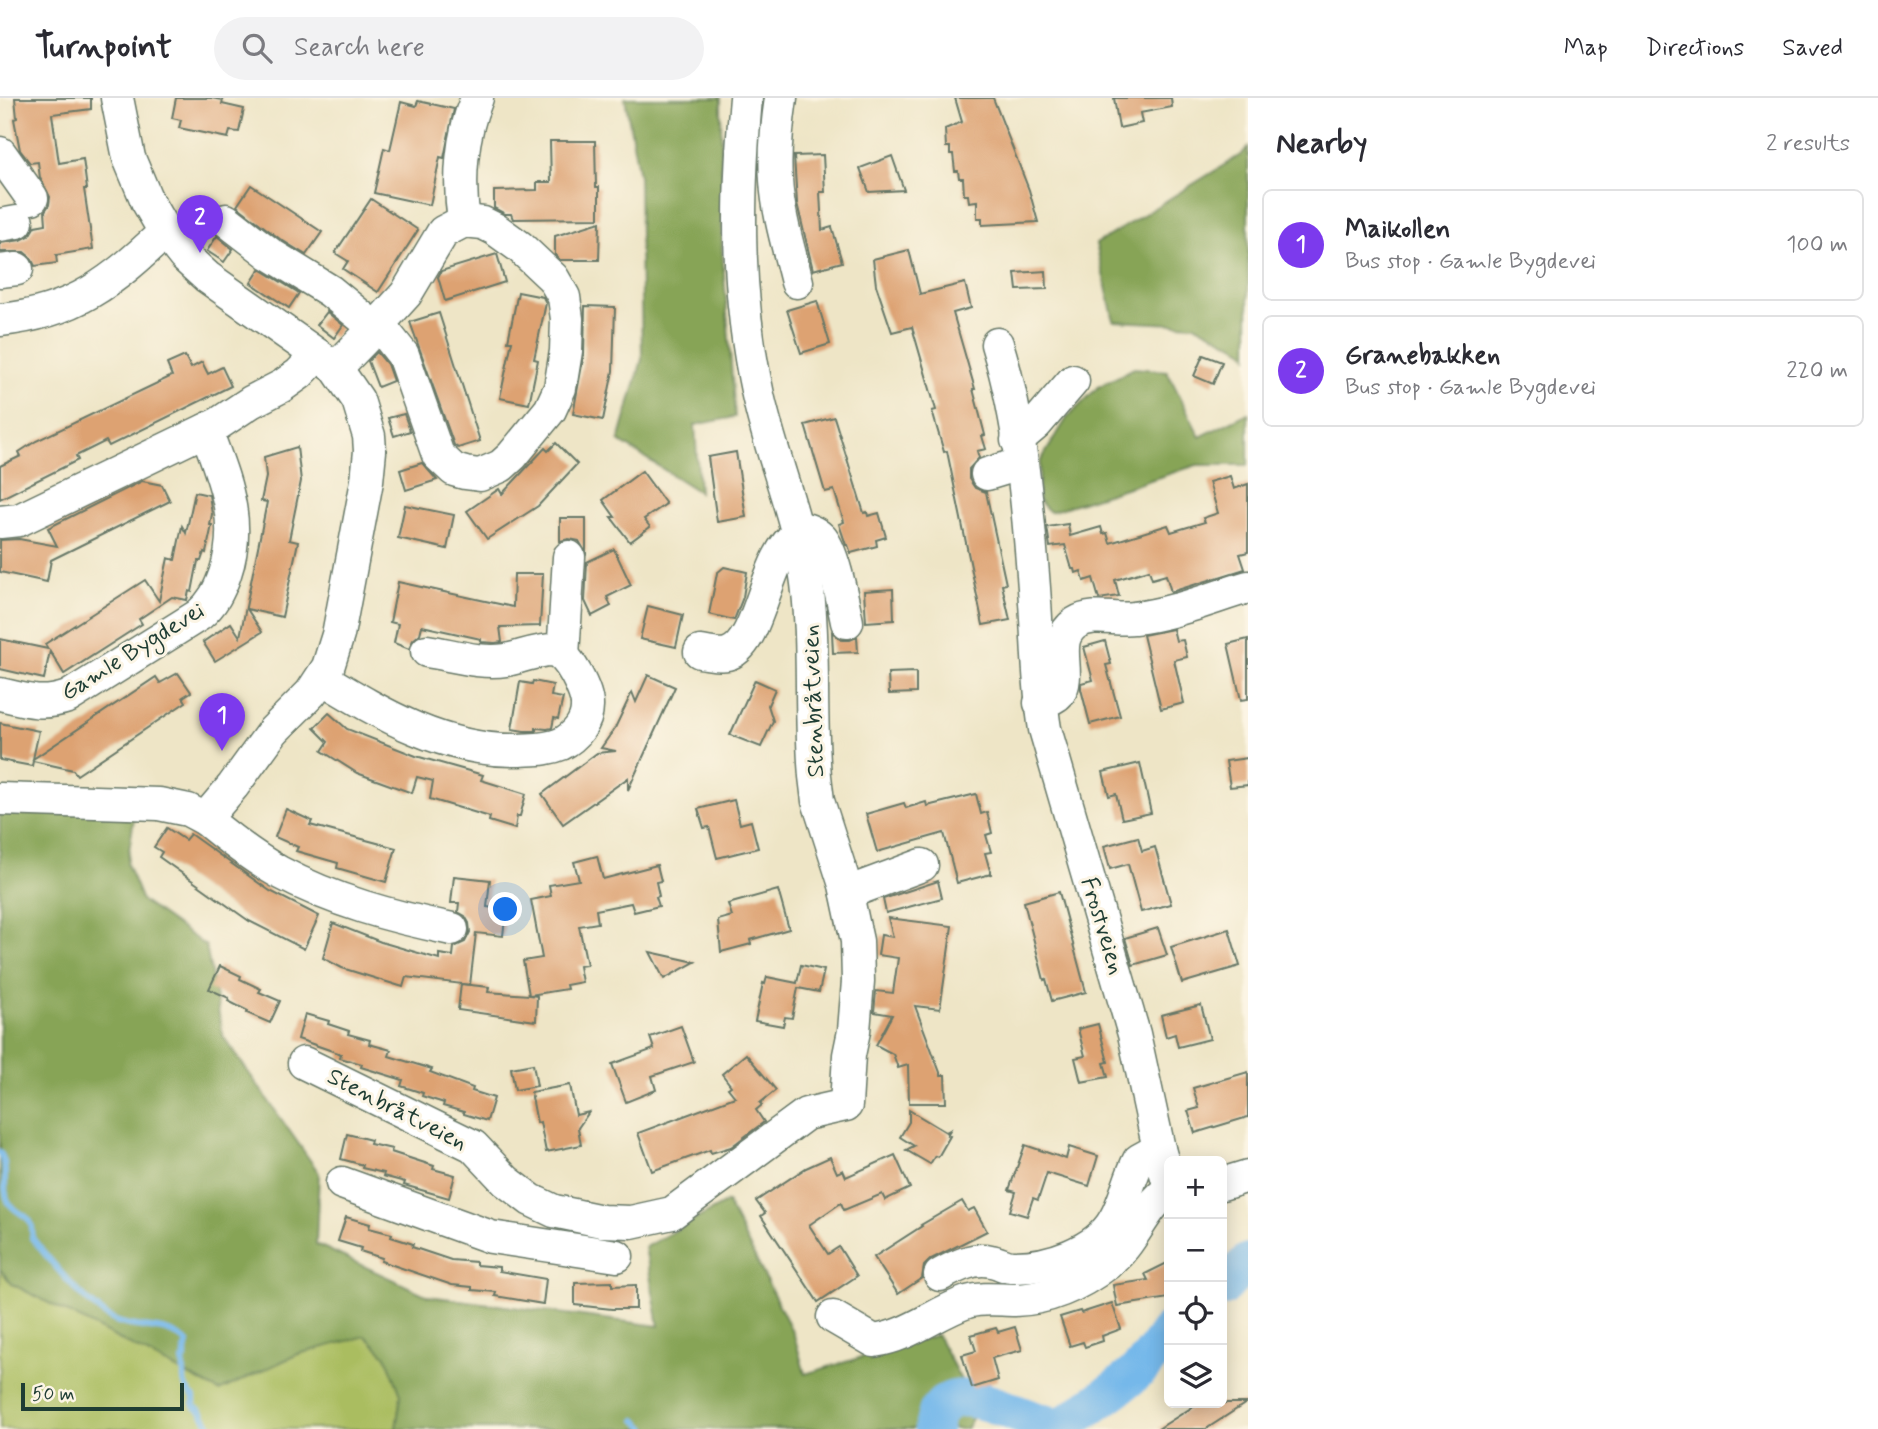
<!DOCTYPE html>
<html lang="en">
<head>
<meta charset="utf-8">
<style>
  :root { --surface:#fff; --page:#f2f2f3; --text:#2b2b33; --muted:#7c7c81; --line:#e1e1e2; --accent:#7c3aed }
  body { margin:0; font-family:Mynerve,sans-serif; background:var(--page); color:var(--text) }
  .controls { position:absolute; right:21px; bottom:21px; display:grid; overflow:hidden; border-radius:10px; box-shadow:0 4px 18px #0003 }
  .controls button { width:63px; height:63px; display:grid; place-items:center; padding:0; border:0; border-bottom:2px solid var(--line); background:var(--surface); color:var(--text); font:35px sans-serif }
  .scale { position:absolute; left:21px; bottom:18px; width:163px; box-sizing:border-box; padding-left:7px; border:4px solid #1f3d34; border-top:0; font-size:19px; line-height:24px; white-space:nowrap; color:#1f3d34; -webkit-text-stroke:5px #fcf5e5; paint-order:stroke }
  .you { position:absolute; left:506px; top:812px; width:24px; height:24px; margin:-18px; border:5px solid #fff; border-radius:50%; background:#1a73e8; box-shadow:0 0 0 10px #1a73e833 }
  .badge { display:grid; place-items:center; width:46px; height:46px; border-radius:50%; background:var(--accent); color:#fff; font-size:23px; font-weight:700 }
  .pin { position:absolute; translate:-50% -58px; filter:drop-shadow(0 2px 4px #0008) }
  .pin::after { content:''; position:absolute; top:37px; width:24px; height:21px; background:inherit; clip-path:polygon(0 0,100% 0,50% 100%) }
  .list { margin:0; padding:0; list-style:none }
  h2 { display:flex; justify-content:space-between; align-items:center; height:91px; margin:0; padding:0 28px; font-size:30px }
  h2 small { font-size:23px; font-weight:400; color:var(--muted) }
  .list li { display:grid; grid-template-columns:46px 1fr auto; gap:21px; align-items:center; box-sizing:border-box; height:112px; margin:0 14px 14px; padding:0 14px; border:2px solid var(--line); border-radius:10px }
  .list b { display:block; font-size:26px; white-space:nowrap }
  .list p { margin:0; font-size:23px; white-space:nowrap; color:var(--muted) }
  .list em { font-size:23px; font-style:normal; color:var(--muted) }
  .icon { flex:none; width:38px; height:38px; fill:none; stroke:currentColor; stroke-width:2; stroke-linecap:round; stroke-linejoin:round }
  .map { position:relative; flex:none; width:1248px; height:1331px; overflow:hidden }
  header { display:flex; align-items:center; gap:42px; box-sizing:border-box; height:98px; padding:0 35px; background:var(--surface); border-bottom:2px solid var(--line) }
  header strong { font-size:33px }
  nav { display:flex; gap:38px; margin-inline-start:auto; font-size:24px }
  .search { width:490px; height:63px; background:var(--page); display:flex; align-items:center; gap:18px; box-sizing:border-box; padding:0 24px; border-radius:38px; color:var(--muted); font-size:26px }
  main { display:flex }
  aside { flex:1; background:var(--surface) }
  .map>svg:first-child { display:block }
</style>
</head>
<body>
<header>
<strong>Turnpoint</strong>
<div class="search"><svg class="icon" aria-label="search" viewBox="0 0 24 24"><circle cx="10" cy="10" r="6"/><path d="M15 15l6 6"/></svg>Search here</div>
<nav><a>Map</a><a>Directions</a><a>Saved</a></nav>
</header>
<main>
<div class="map">
<svg width="1248" height="1331" viewBox="0 0 1248 1331">
  <rect width="100%" height="100%" fill="#fcf5e5"/>
  <filter id="ink" filterUnits="userSpaceOnUse"><feTurbulence type="fractalNoise" baseFrequency=".0143" numOctaves="2"/><feDisplacementMap in="SourceGraphic" scale="14" xChannelSelector="R" yChannelSelector="G"/><feConvolveMatrix kernelMatrix="1 2 1 2 8 2 1 2 1" color-interpolation-filters="sRGB"/></filter>
  <filter id="wash" filterUnits="userSpaceOnUse"><feTurbulence type="fractalNoise" baseFrequency=".00686" numOctaves="4" result="noise"/><feDisplacementMap in="SourceGraphic" scale="28" xChannelSelector="R" yChannelSelector="G"/><feGaussianBlur stdDeviation="1.57" result="paint"/><feColorMatrix in="noise" values="0 0 0 0 0 0 0 0 0 0 0 0 0 0 0 0 0 1.4 0 .05"/><feComposite in="paint" operator="in"/></filter>
  <g filter="url(#wash)">
    <rect width="100%" height="100%" fill="#eee5c6"/>
    <polygon fill="#aabd61" stroke="#647d4a" stroke-width="2" points="0,1171 12,1186 219,1293 298,1256 366,1237 386,1258 401,1297 396,1331 0,1331"/>
    <g fill="#87a457" stroke="#537046" stroke-width="2">
      <polygon points="625,0 721,0 722,150 735,319 695,327 699,394 619,343 642,261 639,78"/>
      <polygon points="1248,49 1248,258 1244,252 1196,227 1114,223 1096,146 1242,56"/>
      <polygon points="1134,270 1167,273 1200,339 1248,315 1248,367 1197,367 1050,414 1038,402 1040,364 1067,320 1098,289"/>
      <polygon points="0,702 134,720 127,766 142,803 206,848 223,938 319,1075 316,1146 428,1198 659,1228 645,1149 727,1104 794,1237 805,1276 937,1237 977,1312 966,1331 396,1331 401,1297 386,1258 366,1238 298,1256 219,1293 12,1186 0,1171"/>
    </g>
    <g fill="none" stroke-linecap="round" stroke-linejoin="round">
      <g stroke="#74b8ea" stroke-width="6">
        <path d="M0,1055c10,14 0,34 9,50 11,15 26,10 23,35 22,27 47,59 76,79 25,16 59,4 80,27l-3,6v8l-2,2c3,17 -4,24 11,37v9l7,5 8,13 -1,5"/>
        <polyline points="636,1322 646,1331"/>
      </g>
      <g stroke="#74b8ea" stroke-width="38">
        <polyline points="1222,1190 1248,1164"/>
        <path d="M933,1331c1,-5 2,-11 4,-16 22,-40 91,15 124,12 8,-1 70,-47 79,-56 11,-11 20,-25 29,-38"/>
      </g>
    </g>
    <g id="blocks">
      <g fill="#dda272">
        <polygon points="15,0 91,0 91,11 52,16 59,65 83,61 87,91 84,91 93,151 56,157 57,165 35,168 31,160 24,154 0,154 0,145 21,142 29,138 35,128 46,126 45,113 49,107 50,99 40,80 38,64 30,65 20,52 14,21 17,20"/>
        <polygon points="176,0 211,0 223,2 222,6 244,11 239,34 230,33 228,40 179,30 181,22 172,20"/>
        <polygon points="955,0 993,0 1029,92 1038,124 982,127 982,120 977,120 977,103 969,104 968,97 964,97 963,80 959,80 958,73 955,73 953,56 950,56 950,49 946,49 945,31 962,24"/>
        <polygon points="1114,0 1171,0 1172,9 1140,15 1142,25 1119,30"/>
        <polygon points="418,3 454,11 444,60 440,59 430,107 374,95 384,50 390,52 401,4 416,8"/>
        <polygon points="550,43 595,43 596,89 599,89 599,120 513,121 511,116 505,116 494,110 494,93 537,92 537,84 551,84"/>
        <polygon points="823,57 825,94 820,94 822,132 832,129 842,164 813,172 797,105 794,58"/>
        <polygon points="892,58 904,92 869,94 860,70"/>
        <polygon points="251,87 322,134 306,157 280,141 237,108"/>
        <polygon points="371,101 418,132 378,194 343,171 348,163 335,155"/>
        <polygon points="600,124 599,162 560,162 555,157 555,138"/>
        <polygon points="217,138 233,151 224,164 207,153"/>
        <polygon points="909,152 920,196 965,185 971,210 953,215 975,291 973,291 985,337 982,338 986,351 977,353 979,360 969,371 969,381 975,390 986,394 1006,486 1002,487 1010,522 983,527 947,353 944,354 932,313 936,312 912,229 892,234 876,187 873,161"/>
        <polygon points="497,156 505,184 445,203 438,179 441,173"/>
        <polygon points="260,171 299,195 289,210 251,185"/>
        <polygon points="1046,173 1047,191 1017,192 1015,175"/>
        <polygon points="518,194 543,199 546,205 534,261 538,262 529,306 500,300 512,243 508,243"/>
        <polygon points="817,203 830,246 801,255 787,212"/>
        <polygon points="585,208 615,209 613,273 603,322 573,316 584,256"/>
        <polygon points="327,214 343,227 334,240 317,227"/>
        <polygon points="439,215 480,343 458,350 454,347 410,224"/>
        <polygon points="377,254 387,266 393,283 378,289 368,263"/>
        <polygon points="1203,257 1222,264 1213,286 1194,278"/>
        <polygon points="185,258 191,270 202,264 208,276 222,269 231,288 109,348 106,343 76,358 78,362 0,401 0,368 21,358 19,354 36,343 172,278 167,266"/>
        <polygon points="404,316 410,333 394,338 388,320"/>
        <polygon points="834,319 864,415 867,414 868,418 879,415 886,439 876,442 877,448 851,455 848,447 846,447 839,426 844,424 834,392 825,394 805,327"/>
        <polygon points="556,345 577,366 538,408 487,441 467,413 499,391 502,396 545,350 548,353"/>
        <polygon points="297,349 301,383 289,442 298,444 282,519 247,511 262,534 215,563 203,544 231,525 240,539 267,404 261,403 266,379 264,359"/>
        <polygon points="736,354 746,419 717,424 708,359"/>
        <polygon points="422,365 437,382 406,392 400,372"/>
        <polygon points="642,373 666,406 644,421 650,429 630,444 611,419 615,419 603,402"/>
        <polygon points="1230,378 1234,391 1248,386 1248,454 1240,456 1245,471 1171,494 1166,477 1152,481 1149,472 1115,482 1119,498 1099,501 1093,480 1084,483 1081,473 1076,475 1075,471 1072,471 1065,447 1050,449 1047,429 1068,426 1070,438 1101,429 1103,436 1107,435 1110,445 1168,427 1171,434 1205,424 1203,420 1218,415 1209,384"/>
        <polygon points="142,383 162,387 170,403 51,462 47,484 0,474 0,442 19,441 57,448 48,430"/>
        <polygon points="195,394 209,397 212,416 210,427 212,427 206,455 204,454 201,463 198,463 192,494 189,493 187,502 172,499 139,521 142,526 64,576 50,553 44,581 0,571 0,541 48,551 45,546 145,482 159,503 168,460 175,462 182,428 186,435"/>
        <polygon points="405,407 454,417 447,451 398,440"/>
        <polygon points="560,420 586,420 586,455 579,443 569,441 560,443"/>
        <polygon points="614,451 631,487 607,499 611,508 592,518 585,503 587,464"/>
        <polygon points="724,469 747,474 743,499 734,522 709,516 717,475"/>
        <polygon points="514,476 543,476 540,528 500,529 502,544 495,545 481,544 481,541 422,528 420,536 413,542 409,551 394,545 398,526 390,524 398,484 513,509"/>
        <polygon points="893,491 894,522 866,524 864,493"/>
        <polygon points="648,508 683,517 676,549 640,541"/>
        <polygon points="1173,531 1176,543 1183,542 1187,559 1174,562 1184,605 1161,611 1143,537"/>
        <polygon points="832,534 842,542 850,542 857,539 858,554 833,555"/>
        <polygon points="1248,541 1248,601 1241,602 1228,546"/>
        <polygon points="1105,543 1111,566 1106,567 1120,618 1090,626 1081,591 1081,585 1093,582 1084,549"/>
        <polygon points="916,574 916,595 889,596 888,575"/>
        <polygon points="178,575 191,594 183,599 186,604 77,677 73,672 33,663 32,668 0,662 0,625 39,633 33,661 156,579 160,585"/>
        <polygon points="648,577 675,589 628,692 628,680 563,726 542,696 597,655 616,653 601,650 615,630 632,594 636,604"/>
        <polygon points="755,582 775,591 768,607 773,623 761,649 730,637"/>
        <polygon points="533,583 553,587 551,598 563,600 558,621 554,620 552,630 547,631 536,630 536,633 524,633 512,631 520,584 532,586"/>
        <polygon points="329,615 347,631 416,658 483,677 481,682 526,696 520,718 517,718 515,731 489,723 490,719 430,701 433,683 417,679 412,695 357,675 322,653 328,644 314,630"/>
        <polygon points="1248,660 1248,687 1230,689 1226,663"/>
        <polygon points="1140,665 1151,715 1122,721 1116,696 1109,698 1103,674"/>
        <polygon points="976,696 981,716 987,714 992,735 986,737 991,754 985,755 991,776 957,785 944,735 877,754 866,716 904,705 906,710 926,704 927,708"/>
        <polygon points="734,702 740,726 751,723 758,750 717,760 709,729 704,730 698,711"/>
        <polygon points="286,711 312,723 310,727 396,750 386,784 337,770 338,765 296,753 298,749 275,739"/>
        <polygon points="167,730 185,742 190,736 270,793 319,818 304,851 249,823 159,759 162,754 154,749"/>
        <polygon points="1138,739 1142,753 1155,749 1171,806 1141,814 1128,766 1110,771 1104,748"/>
        <polygon points="597,758 603,781 657,767 661,783 656,784 659,798 656,799 659,808 634,814 631,805 596,812 598,825 579,828 587,867 579,868 582,884 566,887 567,891 530,897 537,898 536,923 458,912 461,886 489,889 488,894 529,897 523,863 542,860 531,802 551,798 549,787 579,782 574,764"/>
        <polygon points="454,778 490,782 487,809 506,811 503,838 476,835 470,887 406,879 403,889 342,870 323,860 333,825 381,844 439,861 439,856 453,858 454,849 465,844 470,834 469,825 465,818 458,814 459,805 451,805"/>
        <polygon points="938,783 942,800 886,815 883,801"/>
        <polygon points="778,792 789,831 750,842 751,846 721,854 718,822 732,818 728,806"/>
        <polygon points="1059,794 1086,894 1052,903 1046,881 1044,882 1024,804"/>
        <polygon points="888,820 952,828 940,911 915,908 941,977 945,977 946,1005 909,1005 908,967 898,970 893,956 876,947 892,917 874,914 876,893 893,895 898,860 878,857 881,837 893,839"/>
        <polygon points="1158,830 1167,857 1133,867 1125,840"/>
        <polygon points="1229,831 1240,868 1182,885 1171,849"/>
        <polygon points="650,854 695,864 664,881"/>
        <polygon points="801,867 824,872 819,894 798,890 792,920 785,919 783,928 755,923 763,885 765,886 767,879 797,885"/>
        <polygon points="220,868 241,878 240,881 261,891 259,894 280,903 270,925 247,915 248,913 228,903 229,900 209,891"/>
        <polygon points="1201,907 1210,941 1178,949 1175,936 1166,939 1161,917"/>
        <polygon points="305,916 329,923 328,926 349,933 348,936 370,942 369,946 391,952 389,958 432,971 430,974 473,990 472,993 494,1000 487,1023 464,1016 464,1014 443,1008 444,1005 422,998 423,995 401,988 403,982 361,969 362,966 340,960 341,956 298,941"/>
        <polygon points="1098,926 1108,964 1104,965 1108,979 1081,984 1075,960 1085,958 1078,931"/>
        <polygon points="681,928 694,964 652,978 656,992 626,1004 612,966 654,951 650,939"/>
        <polygon points="746,956 776,992 760,1005 762,1007 756,1012 764,1024 731,1049 711,1055 710,1052 652,1073 638,1035 735,999 728,990 731,988 722,976"/>
        <polygon points="533,966 537,988 515,992 511,970"/>
        <polygon points="1248,974 1248,1019 1195,1035 1188,1013 1199,1010 1193,990"/>
        <polygon points="570,987 576,1017 589,1014 578,1030 581,1047 546,1054 540,1024 537,1025 531,994"/>
        <polygon points="909,1012 946,1034 950,1032 947,1037 950,1038 938,1059 935,1058 930,1066 906,1052 914,1048 900,1039 909,1024"/>
        <polygon points="347,1036 371,1042 370,1046 392,1051 391,1054 434,1068 433,1071 455,1077 449,1100 404,1087 405,1084 383,1078 384,1075 362,1070 363,1067 341,1061"/>
        <polygon points="1025,1047 1066,1061 1069,1049 1098,1058 1089,1088 1047,1075 1038,1102 1033,1100 1027,1118 1010,1113 1016,1094 1009,1092"/>
        <polygon points="895,1057 910,1090 885,1102 882,1096 844,1112 841,1105 809,1127 828,1156 839,1149 857,1178 818,1204 761,1118 765,1115 756,1103 806,1070 830,1059 837,1075 843,1072 846,1079"/>
        <polygon points="962,1103 968,1113 974,1110 987,1133 931,1161 924,1168 922,1180 898,1196 874,1159 922,1128 921,1127"/>
        <polygon points="346,1119 370,1126 369,1130 392,1136 391,1139 413,1146 412,1149 451,1162 476,1164 476,1167 499,1169 499,1173 546,1181 543,1206 495,1198 496,1194 472,1192 472,1189 452,1187 381,1163 382,1160 360,1153 361,1150 338,1143"/>
        <polygon points="1169,1164 1169,1200 1117,1208 1113,1187 1148,1182 1145,1176"/>
        <polygon points="612,1184 612,1188 636,1187 636,1211 612,1211 575,1207 575,1185"/>
        <polygon points="1112,1205 1121,1231 1102,1238 1103,1243 1085,1249 1083,1244 1070,1248 1060,1219 1080,1213 1081,1215"/>
        <polygon points="1015,1229 1022,1252 992,1260 998,1282 972,1290 962,1257 976,1253 971,1237 996,1230 998,1234"/>
        <polygon points="1199,1305 1246,1305 1206,1331 1158,1331"/>
      </g>
    </g>
  </g>
  <g filter="url(#ink)">
    <use href="#blocks" fill-opacity="0" stroke="#677867" stroke-width="2"/>
    <g fill="none" stroke-linecap="round" stroke-linejoin="round">
      <defs>
        <g id="minor">
          <path d="M117,0l12,60 18,43 18,31 19,24 23,21 129,91 22,32 11,36 1,15 -3,30 -29,154 -10,32 -17,26 -38,38 -40,55 -28,33c23,19 47,38 74,53 54,29 114,45 173,57"/>
          <path d="M781,0c-4,27 -7,54 -5,82 2,35 13,69 21,102"/>
          <polyline points="0,55 32,100"/>
          <polyline points="226,122 270,156 330,193 375,230 388,238 403,257 438,357 454,372 465,375 480,377 501,368 512,358 550,312 560,290 566,253 567,221 564,199 553,180 520,149 495,131 483,125 464,123 443,134 406,196 375,230 336,270"/>
          <path d="M464,123c-6,-40 -3,-85 13,-123"/>
          <polyline points="0,127 17,124"/>
          <polyline points="0,173 17,171"/>
          <path d="M0,222c74,-7 113,-39 165,-88"/>
          <path d="M997,246c25,80 32,174 38,258 3,43 3,85 10,127l89,305 25,115 10,35"/>
          <polyline points="1017,342 1036,326 1073,283"/>
          <polyline points="987,376 1020,366"/>
          <polyline points="0,424 19,422 218,326 251,304 282,288 299,276 317,257"/>
          <path d="M796,429c10,2 18,4 25,11 13,14 22,65 26,84"/>
          <path d="M700,554c9,1 19,4 27,2 34,-8 37,-99 71,-120"/>
          <polyline points="563,558 569,459"/>
          <path d="M322,580c61,37 123,74 197,72 14,-1 28,0 42,-6 14,-7 26,-21 26,-37 1,-14 -19,-55 -34,-57 -12,-1 -35,8 -47,10 -26,4 -53,-5 -79,-9"/>
          <path d="M0,596c25,6 42,12 68,3l131,-82c14,-12 20,-24 26,-41 18,-53 -1,-94 -19,-144"/>
          <path d="M1040,605c7,-3 15,-5 19,-10 14,-19 -9,-53 17,-70 17,-11 40,-2 58,-5 39,-4 77,-20 114,-31"/>
          <polyline points="0,701 159,706 188,712 205,721"/>
          <polyline points="847,795 922,767"/>
          <path d="M304,965l169,83 33,35 25,19 23,11 48,10 29,1 41,-9 134,-99 40,-9 3,-50 5,-24 4,-50 -1,-40 -12,-56 -27,-84 -3,-25c-6,-69 1,-138 -10,-207 -10,-60 -34,-115 -47,-174 -22,-101 -21,-195 -12,-297"/>
          <polyline points="342,1085 491,1139 617,1158"/>
          <polyline points="1222,1086 1248,1078"/>
          <path d="M940,1177c15,-8 33,-18 51,-14 7,1 13,5 20,6 36,1 86,-15 104,-48 10,-18 14,-40 24,-59l20,-11"/>
          <path d="M833,1219l41,24c35,-5 61,-28 93,-39 16,-5 32,-2 48,-2 34,-1 66,-16 93,-37 26,-20 35,-55 61,-73"/>
        </g>
      </defs>
      <use href="#minor" stroke="#677867" stroke-width="35"/>
      <use href="#minor" stroke="#fff" stroke-width="32"/>
    </g>
  </g>
  <g text-anchor="middle" dominant-baseline="central" stroke-width="6" stroke-linejoin="round" paint-order="stroke">
    <g font-size="24" fill="#1f3d34" stroke="#fcf5e5">
      <text transform="translate(133 554) rotate(-32)">Gamle Bygdevei</text>
      <text transform="translate(814 603) rotate(-92)">Stenbråtveien</text>
      <text transform="translate(1102 828) rotate(73)">Frostveien</text>
      <text transform="translate(397 1012) rotate(27)">Stenbråtveien</text>
    </g>
  </g>
</svg>
<div class="controls">
<button>+</button>
<button>−</button>
<button><svg class="icon" aria-label="locate" viewBox="0 0 24 24"><circle cx="12" cy="12" r="6"/><path d="M12 2v4M12 18v4M2 12h4M18 12h4"/></svg></button>
<button><svg class="icon" aria-label="layers" viewBox="0 0 24 24"><path d="M12 4l9 5-9 5-9-5zM3 14l9 5 9-5"/></svg></button>
</div>
<div class="scale">50 m</div>
<div class="you"></div>
<div class="pin badge" style="left:222px;top:653px">1</div>
<div class="pin badge" style="left:200px;top:155px">2</div>
</div>
<aside>
<h2>Nearby<small>2 results</small></h2>
<ul class="list">
<li><span class="badge">1</span><div><b>Maikollen</b><p>Bus stop · Gamle Bygdevei</p></div><em>100 m</em></li>
<li><span class="badge">2</span><div><b>Granebakken</b><p>Bus stop · Gamle Bygdevei</p></div><em>220 m</em></li>
</ul>
</aside>
</main>
</body>
</html>
